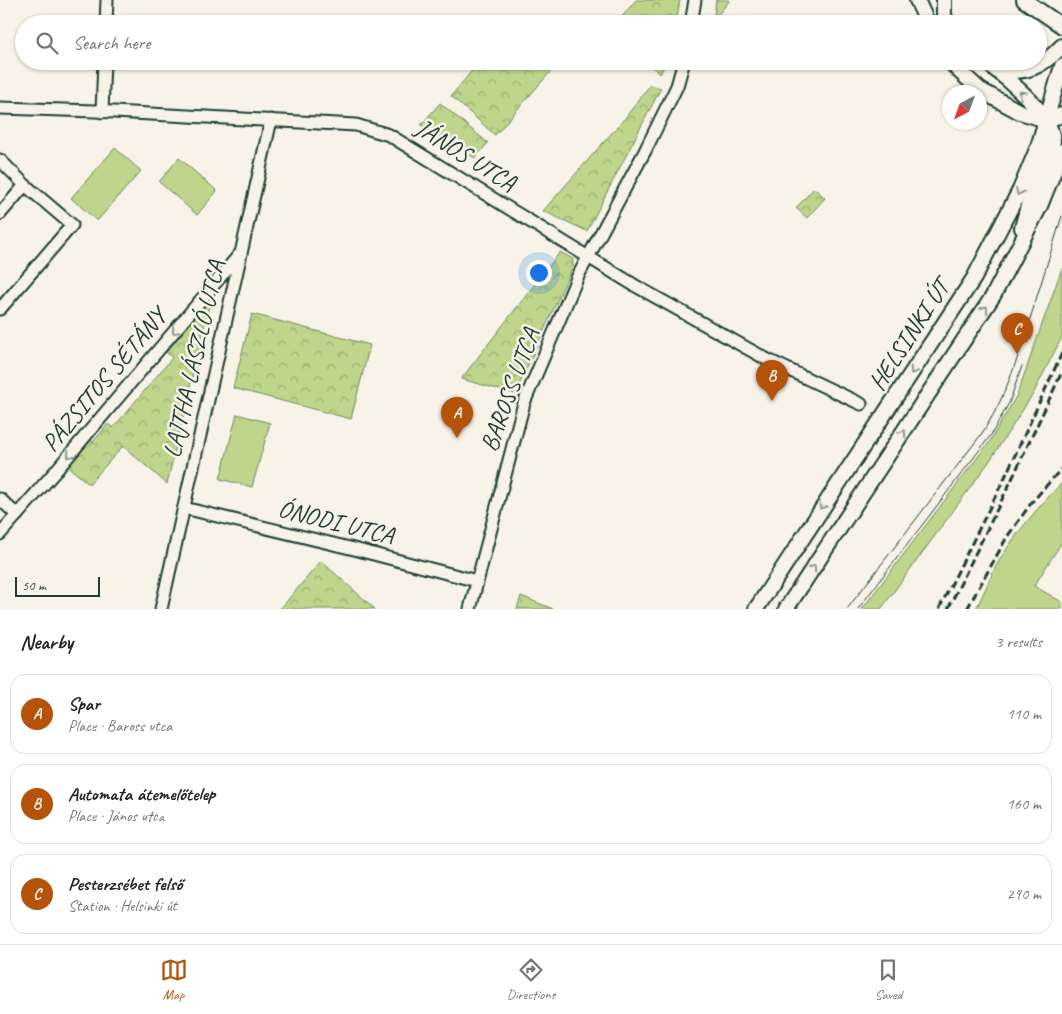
<!DOCTYPE html>
<html lang="en">
<head>
<meta charset="utf-8">
<style>
  :root { --surface:#fff; --page:#f2f2f2; --text:#222; --muted:#767676; --line:#e0e0e0; --accent:#b45309 }
  body { margin:0; font-family:Caveat,sans-serif; background:var(--page); color:var(--text) }
  .compass { position:absolute; left:942px; top:85px; width:45px; height:45px; border-radius:50%; background:var(--surface); box-shadow:0 1px 4px #0004; rotate:221deg }
  .scale { position:absolute; left:15px; bottom:12px; width:85px; box-sizing:border-box; padding-left:5px; border:2px solid #1f3d34; border-top:0; font-size:14px; line-height:18px; white-space:nowrap; color:#1f3d34; -webkit-text-stroke:4px #f7f3e8; paint-order:stroke }
  .you { position:absolute; left:538px; top:272px; width:18px; height:18px; margin:-12px; border:4px solid #fff; border-radius:50%; background:#1a73e8; box-shadow:0 0 0 8px #1a73e833 }
  .badge { display:grid; place-items:center; width:32px; height:32px; border-radius:50%; background:var(--accent); color:#fff; font-size:16px; font-weight:700 }
  .pin { position:absolute; translate:-50% -41px; filter:drop-shadow(0 1px 2px #0008) }
  .pin::after { content:''; position:absolute; top:26px; width:18px; height:15px; background:inherit; clip-path:polygon(0 0,100% 0,50% 100%) }
  .list { margin:0; padding:0; list-style:none }
  h2 { display:flex; justify-content:space-between; align-items:center; height:65px; margin:0; padding:0 20px; font-size:21px }
  h2 small { font-size:16px; font-weight:400; color:var(--muted) }
  .list li { display:grid; grid-template-columns:32px 1fr auto; gap:15px; align-items:center; box-sizing:border-box; height:80px; margin:0 10px 10px; padding:0 10px; border:1px solid var(--line); border-radius:15px }
  .list b { display:block; font-size:19px; white-space:nowrap }
  .list p { margin:0; font-size:16px; white-space:nowrap; color:var(--muted) }
  .list em { font-size:16px; font-style:normal; color:var(--muted) }
  .icon { flex:none; width:28px; height:28px; fill:none; stroke:currentColor; stroke-width:2; stroke-linecap:round; stroke-linejoin:round }
  .map { position:relative; flex:none; width:1062px; height:609px; overflow:hidden }
  .search { position:absolute; background:var(--surface); box-shadow:0 1px 4px #0004; left:15px; right:15px; top:15px; height:55px; display:flex; align-items:center; gap:12px; box-sizing:border-box; padding:0 18px; border-radius:28px; color:var(--muted); font-size:19px }
  .sheet { height:335px; background:var(--surface) }
  nav { display:flex; justify-content:space-around; align-items:center; box-sizing:border-box; height:70px; border-top:1px solid var(--line); background:var(--surface); font-size:14px; color:var(--muted) }
  nav a { display:grid; justify-items:center; gap:2px }
  nav .on { color:var(--accent) }
  .map>svg:first-child { display:block }
</style>
</head>
<body>
<div class="map">
<svg width="1062" height="609" viewBox="0 0 1062 609">
  <defs>
    <pattern id="forest-crowns" width="20" height="18" patternUnits="userSpaceOnUse" patternTransform="scale(1.25)"><rect width="20" height="18" fill="#bed58b"/><path d="M2 6a3 3 0 1 1 6 0M12 15a3 3 0 1 1 6 0" fill="none" stroke="#9aae72"/></pattern>
  </defs>
  <rect width="100%" height="100%" fill="#f7f3e8"/>
  <filter id="ink" filterUnits="userSpaceOnUse"><feTurbulence type="fractalNoise" baseFrequency=".02" numOctaves="2"/><feDisplacementMap in="SourceGraphic" scale="10" xChannelSelector="R" yChannelSelector="G"/><feConvolveMatrix kernelMatrix="1 2 1 2 8 2 1 2 1" color-interpolation-filters="sRGB"/></filter>
  <g filter="url(#ink)">
    <g fill="#bed58b" stroke="#6e8960">
      <polygon points="115,148 141,171 97,221 71,198"/>
      <polygon points="179,158 217,191 197,215 159,182"/>
      <polygon points="1062,268 1062,337 1033,394 989,462 881,609 862,609 990,441 1017,395"/>
      <polygon points="237,414 270,423 252,487 220,479"/>
      <path d="M1062,483v59l-28,44 28,16v7h-86c7,-14 13,-29 20,-43 18,-31 41,-58 66,-83z"/>
    </g>
    <g fill="url(#forest-crowns)" stroke="#6e8960">
      <polygon points="636,0 680,0 676,24 616,24"/>
      <polygon points="716,0 730,0 717,16 714,15"/>
      <polygon points="480,61 560,61 495,135 451,96"/>
      <polygon points="645,61 667,61 660,74"/>
      <polygon points="650,85 661,88 587,231 543,211 625,118"/>
      <polygon points="440,103 488,143 475,158 421,125"/>
      <polygon points="814,188 825,198 807,218 796,208"/>
      <polygon points="560,252 573,259 573,266 515,394 461,379"/>
      <polygon points="211,298 167,484 123,446 89,484 67,466 90,439 93,442 108,424 113,428 172,358 166,352"/>
      <polygon points="252,314 370,345 351,419 233,388"/>
      <polygon points="321,561 375,609 280,609"/>
      <polygon points="521,596 553,609 517,609"/>
    </g>
    <g fill="none" stroke-linecap="round" stroke-linejoin="round">
      <defs>
        <g id="minor">
          <polyline points="106,24 107,0"/>
          <polyline points="691,24 695,0"/>
          <polyline points="0,108 95,111 356,125 389,135 634,285 768,360 861,404"/>
          <polyline points="102,112 104,61"/>
          <polyline points="0,160 25,185"/>
          <polyline points="0,214 25,185 72,225 0,309"/>
          <polyline points="0,499 17,515"/>
          <polyline points="184,508 354,549 477,581"/>
          <polyline points="0,534 54,473 239,255"/>
          <polyline points="161,609 271,120"/>
          <polyline points="470,609 524,403 578,276 645,151 677,86 684,61"/>
        </g>
        <g id="major">
          <polyline points="917,0 928,24"/>
          <polyline points="944,0 944,16 948,24"/>
          <polyline points="1024,0 1062,26"/>
          <polyline points="950,61 957,69 980,90 1020,112 1046,120 1062,115"/>
          <path d="M986,61c22,20 65,50 67,80l-24,61 -7,26"/>
          <path d="M996,70c30,4 45,-2 66,-24"/>
          <polyline points="756,609 974,278 1020,190 1038,147 1062,66"/>
          <polyline points="786,609 993,296 1040,206 1062,151"/>
        </g>
      </defs>
      <use href="#minor" stroke="#1f3d34" stroke-width="15"/>
      <use href="#major" stroke="#1f3d34" stroke-width="18"/>
      <use href="#minor" stroke="#f7f3e8" stroke-width="11"/>
      <use href="#major" stroke="#f7f3e8" stroke-width="14"/>
      <g stroke="#1f3d34" stroke-width="1">
        <path d="M847,609l133,-173c25,-36 37,-76 50,-117 11,-34 21,-69 32,-103"/>
        <polyline points="858,609 991,435 1009,403 1022,366"/>
      </g>
      <g stroke="#1f3d34" stroke-width="3" stroke-dasharray="8 4" stroke-linecap="butt">
        <polyline points="939,609 1005,477 1062,353"/>
        <polyline points="948,609 1012,479 1062,372"/>
        <polyline points="967,609 1007,537 1032,502 1062,468"/>
      </g>
    </g>
    <defs><path id="oneway-chevron" d="M-2-3.5L2.5 0L-2 3.5" fill="none" stroke-width="1.6" stroke-linecap="round" stroke-linejoin="round" transform="scale(1.25)"/></defs>
    <g stroke="#8b988e">
      <use href="#oneway-chevron" transform="translate(1022 94) rotate(-137)"/>
      <use href="#oneway-chevron" transform="translate(1019 192) rotate(115)"/>
      <use href="#oneway-chevron" transform="translate(985 309) rotate(-56)"/>
      <use href="#oneway-chevron" transform="translate(175 331) rotate(130)"/>
      <use href="#oneway-chevron" transform="translate(913 371) rotate(123)"/>
      <use href="#oneway-chevron" transform="translate(903 433) rotate(-57)"/>
      <use href="#oneway-chevron" transform="translate(70 455) rotate(130)"/>
      <use href="#oneway-chevron" transform="translate(822 506) rotate(123)"/>
      <use href="#oneway-chevron" transform="translate(813 568) rotate(-57)"/>
    </g>
  </g>
  <g text-anchor="middle" dominant-baseline="central" stroke-width="5" stroke-linejoin="round" paint-order="stroke">
    <g font-size="25" fill="#1f3d34" stroke="#f7f3e8">
      <text transform="translate(466 155) rotate(32)">JÁNOS UTCA</text>
      <text transform="translate(909 335) rotate(-57)">HELSINKI ÚT</text>
      <text transform="translate(194 359) rotate(-77)">LAJTHA LÁSZLÓ UTCA</text>
      <text transform="translate(104 380) rotate(-50)">PÁZSITOS SÉTÁNY</text>
      <text transform="translate(510 390) rotate(-70)">BAROSS UTCA</text>
      <text transform="translate(336 522) rotate(14)">ÓNODI UTCA</text>
    </g>
  </g>
</svg>
<svg class="compass" viewBox="-18 -18 36 36"><path d="M0-13l5 13h-10z" fill="#e53935"/><path d="M0 13l5-13h-10z" fill="#767676"/></svg>
<div class="scale">50 m</div>
<div class="you"></div>
<div class="pin badge" style="left:457px;top:438px">A</div>
<div class="pin badge" style="left:772px;top:401px">B</div>
<div class="pin badge" style="left:1017px;top:354px">C</div>
<div class="search"><svg class="icon" aria-label="search" viewBox="0 0 24 24"><circle cx="10" cy="10" r="6"/><path d="M15 15l6 6"/></svg>Search here</div>
</div>
<section class="sheet">
<h2>Nearby<small>3 results</small></h2>
<ul class="list">
<li><span class="badge">A</span><div><b>Spar</b><p>Place · Baross utca</p></div><em>110 m</em></li>
<li><span class="badge">B</span><div><b>Automata átemelőtelep</b><p>Place · János utca</p></div><em>160 m</em></li>
<li><span class="badge">C</span><div><b>Pesterzsébet felső</b><p>Station · Helsinki út</p></div><em>290 m</em></li>
</ul>
</section>
<nav>
<a class="on"><svg class="icon" aria-label="map" viewBox="0 0 24 24"><path d="M3 6l6-2 6 2 6-2v14l-6 2-6-2-6 2zM9 4v14M15 6v14"/></svg>Map</a>
<a><svg class="icon" aria-label="directions" viewBox="0 0 24 24"><path d="M12 3l9 9-9 9-9-9zM9 14v-3h6M13 9l2 2-2 2"/></svg>Directions</a>
<a><svg class="icon" aria-label="saved" viewBox="0 0 24 24"><path d="M7 4h10v16l-5-4-5 4z"/></svg>Saved</a>
</nav>
</body>
</html>
